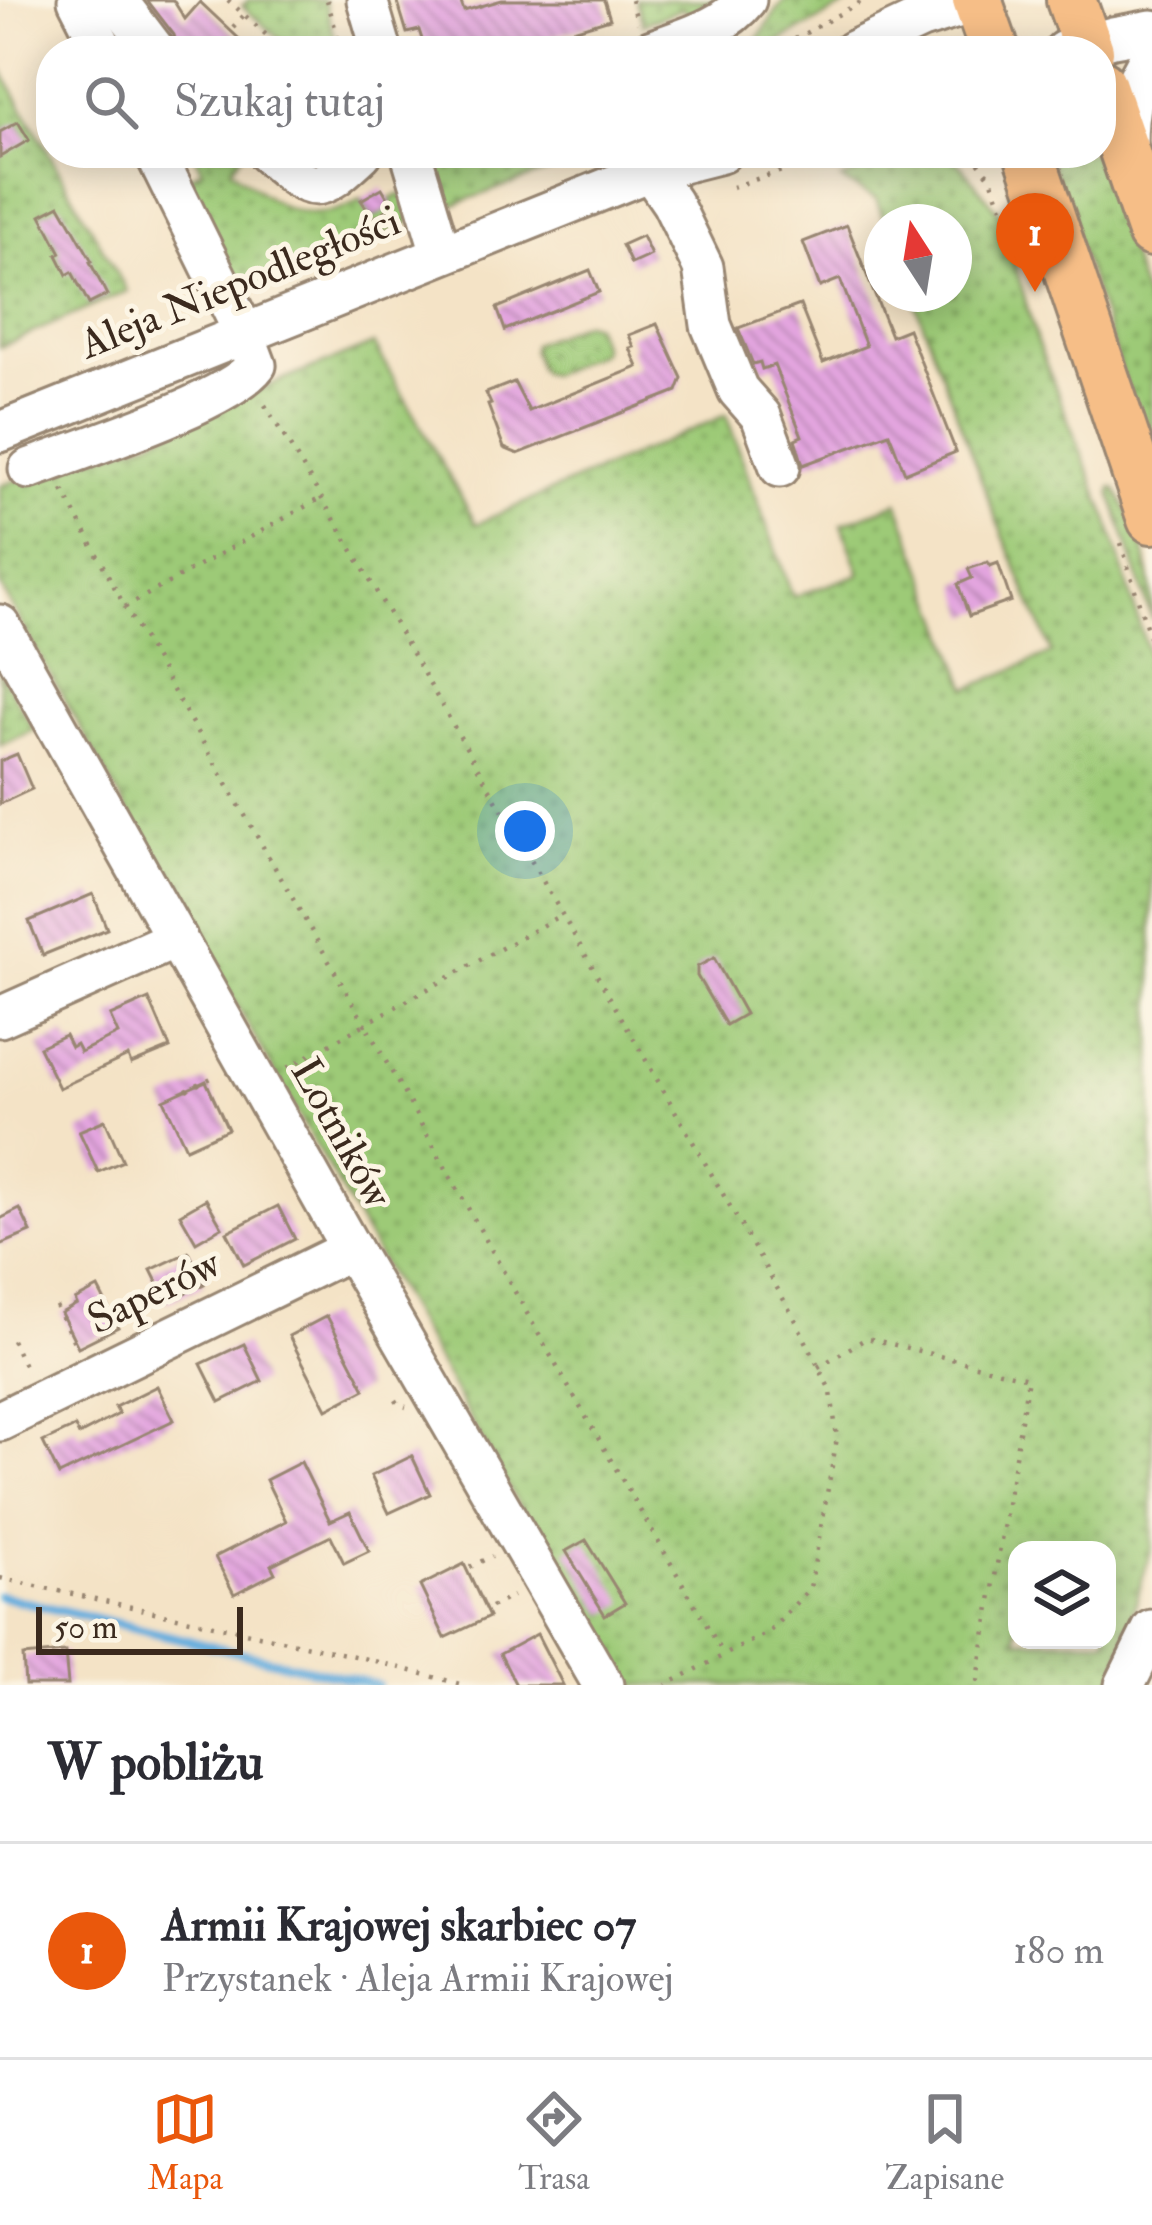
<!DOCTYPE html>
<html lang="pl">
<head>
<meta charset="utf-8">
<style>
  :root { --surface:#fff; --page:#f2f2f3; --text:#2b2b33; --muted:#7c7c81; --line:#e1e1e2; --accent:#ea580c }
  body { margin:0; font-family:"IM FELL Double Pica",serif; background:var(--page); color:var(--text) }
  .controls { position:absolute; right:36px; bottom:36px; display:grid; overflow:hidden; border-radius:24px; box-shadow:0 6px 30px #0003 }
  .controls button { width:108px; height:108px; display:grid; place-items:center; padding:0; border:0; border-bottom:3px solid var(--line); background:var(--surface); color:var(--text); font:60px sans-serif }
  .compass { position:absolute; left:864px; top:204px; width:108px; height:108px; border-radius:50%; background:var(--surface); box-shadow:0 6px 30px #0003; rotate:348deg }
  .scale { position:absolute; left:36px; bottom:30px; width:207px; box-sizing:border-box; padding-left:12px; border:6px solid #3b2a1e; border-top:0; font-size:33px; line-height:42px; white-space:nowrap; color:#3b2a1e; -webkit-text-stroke:9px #fcf5e5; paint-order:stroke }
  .you { position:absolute; left:525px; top:831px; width:42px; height:42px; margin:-30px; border:9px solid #fff; border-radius:50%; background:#1a73e8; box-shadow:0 0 0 18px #1a73e833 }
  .badge { display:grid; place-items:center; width:78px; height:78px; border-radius:50%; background:var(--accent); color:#fff; font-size:39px; font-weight:700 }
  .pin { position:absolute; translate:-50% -99px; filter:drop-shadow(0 3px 6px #0008) }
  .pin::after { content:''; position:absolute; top:63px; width:42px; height:36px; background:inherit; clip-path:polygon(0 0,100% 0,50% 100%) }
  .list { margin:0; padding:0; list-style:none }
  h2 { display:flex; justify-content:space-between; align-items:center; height:156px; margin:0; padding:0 48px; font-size:51px }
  h2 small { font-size:39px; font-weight:400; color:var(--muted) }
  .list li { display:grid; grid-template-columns:78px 1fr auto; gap:36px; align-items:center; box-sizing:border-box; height:216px; padding:0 48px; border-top:3px solid var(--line) }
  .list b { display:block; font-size:45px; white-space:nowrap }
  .list p { margin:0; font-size:39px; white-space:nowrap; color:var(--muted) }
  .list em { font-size:39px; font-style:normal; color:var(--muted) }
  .icon { flex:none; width:66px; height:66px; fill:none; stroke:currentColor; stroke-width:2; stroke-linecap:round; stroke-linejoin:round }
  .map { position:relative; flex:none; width:1152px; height:1685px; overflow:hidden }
  .search { position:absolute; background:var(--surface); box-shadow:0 6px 30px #0003; left:36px; right:36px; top:36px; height:132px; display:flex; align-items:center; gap:30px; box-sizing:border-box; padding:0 42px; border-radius:48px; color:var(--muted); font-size:45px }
  .sheet { height:372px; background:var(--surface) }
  nav { display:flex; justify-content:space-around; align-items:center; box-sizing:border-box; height:168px; border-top:3px solid var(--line); background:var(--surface); font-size:33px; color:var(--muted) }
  nav a { display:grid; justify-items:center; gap:6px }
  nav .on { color:var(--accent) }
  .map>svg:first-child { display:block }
</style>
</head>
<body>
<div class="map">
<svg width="1152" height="1685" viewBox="0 0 1152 1685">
  <defs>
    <pattern id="grass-dots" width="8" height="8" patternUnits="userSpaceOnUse" patternTransform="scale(3)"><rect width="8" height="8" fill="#9dca77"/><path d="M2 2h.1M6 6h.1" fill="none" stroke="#81a461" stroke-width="1.8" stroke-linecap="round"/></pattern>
    <pattern id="building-back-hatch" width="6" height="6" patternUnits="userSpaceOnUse" patternTransform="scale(3)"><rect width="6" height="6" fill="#e3a5df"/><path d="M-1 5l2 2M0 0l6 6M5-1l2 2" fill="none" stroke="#b987b4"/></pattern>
  </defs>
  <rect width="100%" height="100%" fill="#fcf5e5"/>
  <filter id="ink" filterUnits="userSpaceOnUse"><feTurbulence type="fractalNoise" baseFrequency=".00833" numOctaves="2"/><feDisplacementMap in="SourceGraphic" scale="24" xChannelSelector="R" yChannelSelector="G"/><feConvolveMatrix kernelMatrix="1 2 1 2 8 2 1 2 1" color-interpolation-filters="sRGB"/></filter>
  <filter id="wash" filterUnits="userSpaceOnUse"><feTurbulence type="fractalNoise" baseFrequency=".004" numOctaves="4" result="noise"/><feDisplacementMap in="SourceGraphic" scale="48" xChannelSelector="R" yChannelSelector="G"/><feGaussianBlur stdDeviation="2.7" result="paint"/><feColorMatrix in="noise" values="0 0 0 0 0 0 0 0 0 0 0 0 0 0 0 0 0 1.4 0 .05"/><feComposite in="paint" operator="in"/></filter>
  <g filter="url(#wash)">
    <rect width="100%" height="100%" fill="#f4e3c6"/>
    <g fill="url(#grass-dots)" stroke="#6c7a4a" stroke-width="3" fill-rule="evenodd">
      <polygon points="248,0 324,0 339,51 293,51 242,6"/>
      <polygon points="636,0 718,0 708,8 689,17 684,8 643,24"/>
      <polygon points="784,0 856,0 762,51 744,51 758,39"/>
      <polygon points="0,67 127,291 0,347"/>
      <path d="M194,153h49l-12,15c40,37 78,63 130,32l12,18 20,-12 -3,-6 10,-6 2,3 4,-2 6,20 -3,8 -163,65 -10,-3 -52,-105 18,-10z"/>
      <polygon points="433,153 443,153 450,169 490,153 587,153 563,166 449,206 429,166"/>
      <path d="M928,153h23l50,62 36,127 72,180 43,146v878l-40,139h-492l-620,-1100v-100l146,-43 105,-49 123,-49 102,180 250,-109 67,182 67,-23 -18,-50 56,-22 70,187 84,-36 -57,-137 -83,-222h42v-72h-69l-9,-23 -35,-19 46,-20zM1017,1550h90v90h-90z"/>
      <polygon points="1048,153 1095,153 1152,320 1152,462"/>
      <polygon points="584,322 594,325 602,347 601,352 550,375 540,372 532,350 533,344"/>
      <path d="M1112,488l4,1c27,51 36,73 36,131l-41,-127z"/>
      <polygon points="0,672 34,730 0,745"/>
    </g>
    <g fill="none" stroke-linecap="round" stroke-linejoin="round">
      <polyline stroke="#67afde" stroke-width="9" points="0,1596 377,1685"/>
    </g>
    <g id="blocks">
      <g fill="url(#building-back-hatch)">
        <polygon points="147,0 173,0 185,19 200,2 252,51 178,51 174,35"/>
        <polygon points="397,0 460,0 464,11 502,0 604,0 610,19 526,44 528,51 453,51 450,42 425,49 419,30 407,33"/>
        <polygon points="18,122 29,140 0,157 0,132"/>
        <polygon points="382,188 393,206 373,218 361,200"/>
        <polygon points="60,205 92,261 90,262 107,295 89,304 72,272 67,275 57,255 61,253 41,215"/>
        <polygon points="847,225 891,336 908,329 956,452 905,473 889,433 803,465 795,439 802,436 774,365 762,369 760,362 753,364 738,328 800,305 823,363 866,346 840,279 820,287 803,242"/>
        <polygon points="642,236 651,255 631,264 622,245"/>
        <polygon points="590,270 599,292 505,330 497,308"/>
        <polygon points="657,324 682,378 677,391 518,454 504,448 488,405 491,404 486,393 514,382 529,411 638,367 630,348 634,347 629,335"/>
        <polygon points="988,562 990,566 998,563 1011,601 969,616 958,584 972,578 968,569"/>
        <polygon points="17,754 32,789 0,804 0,761"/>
        <polygon points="93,894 107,929 43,955 29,921"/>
        <polygon points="714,958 745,1014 726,1025 697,976 697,967"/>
        <polygon points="149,999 170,1048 131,1064 128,1056 59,1088 39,1047 65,1035 71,1047 76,1044 80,1052 118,1034 110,1016"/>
        <polygon points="206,1081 228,1129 186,1148 164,1100"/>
        <polygon points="105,1120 123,1161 98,1172 79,1131"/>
        <polygon points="206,1199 222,1227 196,1242 180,1214"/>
        <polygon points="278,1206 295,1239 244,1265 227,1232"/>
        <polygon points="20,1209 31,1232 0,1245 0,1219"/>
        <polygon points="189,1252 204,1284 167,1302 151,1270"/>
        <polygon points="98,1288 118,1327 78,1347 61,1313 77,1304 75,1300"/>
        <polygon points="327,1316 365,1389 327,1409 289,1336"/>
        <polygon points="244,1344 262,1381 220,1402 201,1364"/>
        <polygon points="157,1386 174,1420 59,1475 43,1442 75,1427 79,1435 119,1414 115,1407"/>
        <polygon points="412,1456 430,1494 389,1513 371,1476"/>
        <polygon points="301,1462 330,1521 350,1512 369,1551 344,1563 331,1536 271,1565 275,1573 234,1594 215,1557 286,1521 266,1480"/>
        <polygon points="586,1540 625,1603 605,1615 566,1551"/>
        <polygon points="464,1564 489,1617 445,1638 420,1586"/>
        <polygon points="537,1634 563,1685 516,1685 500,1654"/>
        <polygon points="65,1652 68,1685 25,1685 23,1656"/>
      </g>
    </g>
  </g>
  <g filter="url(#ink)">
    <use href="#blocks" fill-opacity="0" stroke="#988672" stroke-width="3"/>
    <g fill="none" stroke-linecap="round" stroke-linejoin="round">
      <defs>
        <g id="minor">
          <polyline points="78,0 104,51"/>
          <polyline points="117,0 155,50"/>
          <polyline points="367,0 382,51"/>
          <path d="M650,51c33,-13 73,-22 96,-51"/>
          <polyline points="853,51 921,19 983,0"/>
          <polyline points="1064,51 1113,37 1152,30"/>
          <path d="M1127,146c0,-35 4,-63 25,-91"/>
          <path d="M267,153c47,42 49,43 95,0"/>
          <polyline points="411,153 441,253"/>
          <polyline points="650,171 672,203 703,267 711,325 738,390 761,416 780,467"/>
          <polyline points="0,432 650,171 721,153"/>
          <path d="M29,469c47,-18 202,-68 227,-104l-12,-32 -89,-180"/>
          <polyline points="0,625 351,1249 603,1685"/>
          <polyline points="0,1017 177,938"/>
          <polyline points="0,1421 351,1249"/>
          <polyline points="1125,1685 1152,1630"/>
        </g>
        <g id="major">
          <polyline points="977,0 995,51"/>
          <polyline points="1071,0 1089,51"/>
          <polyline points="1101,84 1152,232"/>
          <polyline points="1029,153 1152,519"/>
        </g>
      </defs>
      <use href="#minor" stroke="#988672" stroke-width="45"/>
      <use href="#major" stroke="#988672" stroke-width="54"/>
      <g stroke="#988672" stroke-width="4.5" stroke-dasharray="3 9" stroke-linecap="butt">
        <polyline points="228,0 284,51"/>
        <polyline points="327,0 342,51"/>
        <polyline points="631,0 638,23"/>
        <polyline points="233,27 244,15"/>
        <polyline points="774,51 864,0"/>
        <polyline points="971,153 991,178 1022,260"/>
        <polyline points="732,187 838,153"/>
        <polyline points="265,405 345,537 796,1321 831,1392 837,1438 810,1588 769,1632 666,1685"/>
        <polyline points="63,490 125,607 365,1024 561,915"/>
        <polyline points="1121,543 1152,646"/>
        <polyline points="125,607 319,499"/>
        <polyline points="287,1068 365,1024 561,1374 724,1655"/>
        <polyline points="186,1090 218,1075"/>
        <polyline points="56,1306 75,1344"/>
        <polyline points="12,1340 27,1372"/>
        <polyline points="818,1367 867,1338 1028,1378 977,1685"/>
        <polyline points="396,1400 399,1405 406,1407"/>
        <polyline points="470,1567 492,1556"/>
        <polyline points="0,1578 363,1658 464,1685"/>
        <polyline points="491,1607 513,1596"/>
      </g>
      <use href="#minor" stroke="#fff" stroke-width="39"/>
      <use href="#major" stroke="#f6be87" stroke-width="48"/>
    </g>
  </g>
  <g text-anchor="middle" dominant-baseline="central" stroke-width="10" stroke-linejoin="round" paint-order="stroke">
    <g font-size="42" fill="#3b2a1e" stroke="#fcf5e5">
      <text transform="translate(240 283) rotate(-22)">Aleja Niepodległości</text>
      <text transform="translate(341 1133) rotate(61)">Lotników</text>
      <text transform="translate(154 1292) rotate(-26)">Saperów</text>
    </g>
  </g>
</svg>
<div class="controls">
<button><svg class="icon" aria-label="layers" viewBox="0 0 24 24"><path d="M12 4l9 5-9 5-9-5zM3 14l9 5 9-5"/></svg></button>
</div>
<svg class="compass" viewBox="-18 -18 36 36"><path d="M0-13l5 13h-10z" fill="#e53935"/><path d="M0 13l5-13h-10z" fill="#7c7c81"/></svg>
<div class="scale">50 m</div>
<div class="you"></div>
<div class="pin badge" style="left:1035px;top:292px">1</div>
<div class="search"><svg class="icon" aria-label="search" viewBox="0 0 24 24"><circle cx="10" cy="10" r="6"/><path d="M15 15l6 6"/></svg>Szukaj tutaj</div>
</div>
<section class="sheet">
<h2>W pobliżu<small></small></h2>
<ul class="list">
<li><span class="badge">1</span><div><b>Armii Krajowej skarbiec 07</b><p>Przystanek · Aleja Armii Krajowej</p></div><em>180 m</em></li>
</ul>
</section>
<nav>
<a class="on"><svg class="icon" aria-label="map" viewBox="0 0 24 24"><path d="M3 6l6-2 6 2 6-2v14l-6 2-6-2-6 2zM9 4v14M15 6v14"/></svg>Mapa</a>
<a><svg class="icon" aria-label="directions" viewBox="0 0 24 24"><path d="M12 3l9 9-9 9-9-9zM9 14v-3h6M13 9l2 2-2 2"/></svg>Trasa</a>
<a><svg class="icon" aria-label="saved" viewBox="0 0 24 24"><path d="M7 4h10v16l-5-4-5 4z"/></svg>Zapisane</a>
</nav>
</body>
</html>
